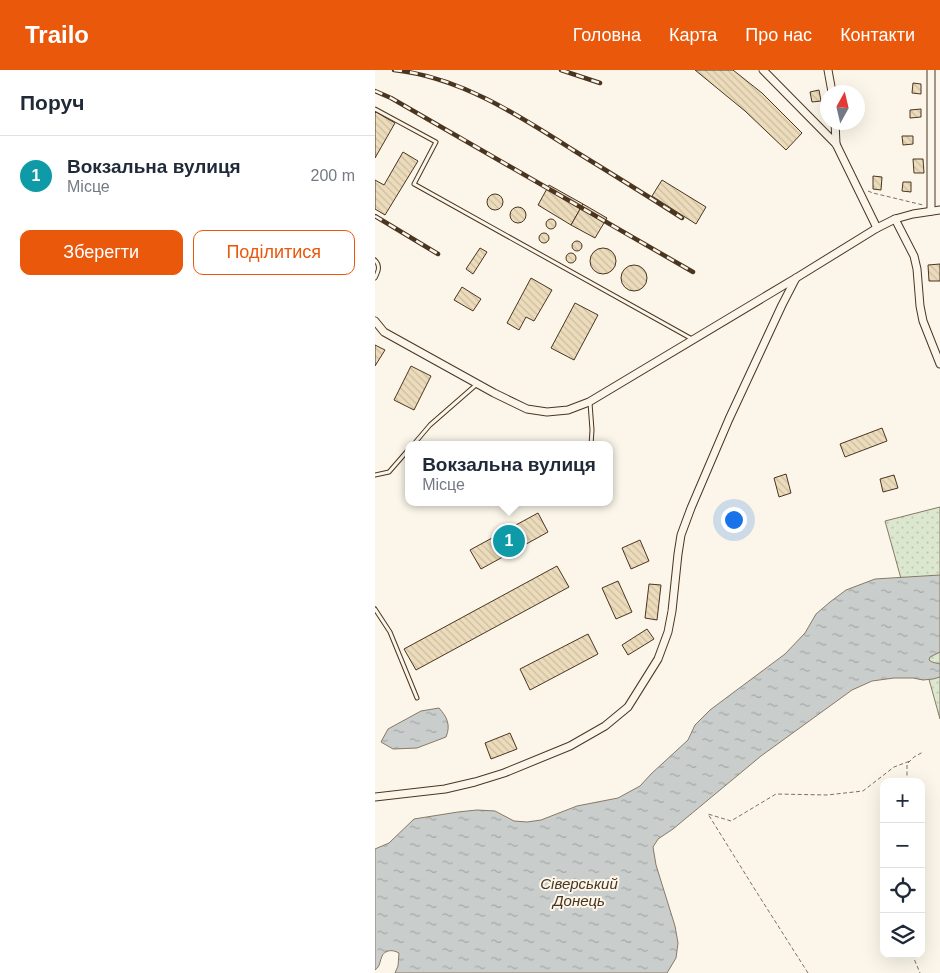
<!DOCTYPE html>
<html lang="uk">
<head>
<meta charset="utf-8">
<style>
  :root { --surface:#fff; --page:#f2f2f3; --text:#1f2937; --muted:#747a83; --line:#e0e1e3; --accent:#ea580c }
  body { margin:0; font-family:Arial,sans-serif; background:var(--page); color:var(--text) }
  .controls { position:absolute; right:15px; bottom:15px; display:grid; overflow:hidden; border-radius:10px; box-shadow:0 5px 20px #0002 }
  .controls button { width:45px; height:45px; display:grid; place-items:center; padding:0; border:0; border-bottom:1px solid var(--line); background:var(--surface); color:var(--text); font:25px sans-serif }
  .compass { position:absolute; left:445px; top:15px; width:45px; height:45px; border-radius:50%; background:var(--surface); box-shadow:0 5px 20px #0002; rotate:8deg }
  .you { position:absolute; left:358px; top:449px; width:18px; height:18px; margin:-12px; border:4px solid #fff; border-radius:50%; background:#1a73e8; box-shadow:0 0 0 8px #1a73e833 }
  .badge { display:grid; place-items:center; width:32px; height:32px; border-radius:50%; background:var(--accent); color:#fff; font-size:16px; font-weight:700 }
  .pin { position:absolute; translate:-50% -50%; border:2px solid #fff; box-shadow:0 1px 5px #0006 }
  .popup { position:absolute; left:30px; top:371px; width:208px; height:65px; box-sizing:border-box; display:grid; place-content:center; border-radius:10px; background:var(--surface); filter:drop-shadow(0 1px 4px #0005); font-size:16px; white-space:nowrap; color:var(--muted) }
  .popup b { font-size:19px; color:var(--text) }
  .popup::after { content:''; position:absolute; left:50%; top:100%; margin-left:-10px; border:10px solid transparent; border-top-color:var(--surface) }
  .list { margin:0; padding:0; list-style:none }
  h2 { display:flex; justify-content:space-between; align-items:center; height:65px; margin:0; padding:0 20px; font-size:21px }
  h2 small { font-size:16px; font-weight:400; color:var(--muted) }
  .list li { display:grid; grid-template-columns:32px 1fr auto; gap:15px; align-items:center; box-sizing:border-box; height:80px; padding:0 20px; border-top:1px solid var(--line) }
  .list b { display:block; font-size:19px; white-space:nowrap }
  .list p { margin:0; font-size:16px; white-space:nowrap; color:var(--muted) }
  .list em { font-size:16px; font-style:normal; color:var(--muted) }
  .actions { display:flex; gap:10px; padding:15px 20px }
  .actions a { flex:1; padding:11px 0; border:1px solid var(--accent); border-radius:10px; text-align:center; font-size:18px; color:var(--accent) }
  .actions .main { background:var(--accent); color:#fff }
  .icon { flex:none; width:28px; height:28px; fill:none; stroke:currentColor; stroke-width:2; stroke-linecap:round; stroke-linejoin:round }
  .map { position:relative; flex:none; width:565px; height:903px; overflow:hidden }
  header { display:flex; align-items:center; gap:30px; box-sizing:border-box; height:70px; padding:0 25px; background:var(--accent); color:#fff }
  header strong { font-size:24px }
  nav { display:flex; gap:28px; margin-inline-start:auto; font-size:18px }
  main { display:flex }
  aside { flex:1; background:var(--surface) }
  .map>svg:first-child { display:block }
</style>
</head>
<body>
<header>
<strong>Trailo</strong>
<nav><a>Головна</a><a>Карта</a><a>Про нас</a><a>Контакти</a></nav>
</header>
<main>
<aside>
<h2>Поруч<small></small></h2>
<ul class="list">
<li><span class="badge" style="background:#0f9aa8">1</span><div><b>Вокзальна вулиця</b><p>Місце</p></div><em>200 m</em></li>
</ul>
<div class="actions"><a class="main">Зберегти</a><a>Поділитися</a></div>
</aside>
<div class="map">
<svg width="565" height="903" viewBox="0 0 565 903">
  <defs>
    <pattern id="grass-dots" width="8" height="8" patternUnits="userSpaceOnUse" patternTransform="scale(1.25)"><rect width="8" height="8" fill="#dce7d0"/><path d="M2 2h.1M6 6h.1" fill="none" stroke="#bec7b2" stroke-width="1.8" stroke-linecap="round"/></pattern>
    <pattern id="water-ripples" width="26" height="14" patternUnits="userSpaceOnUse" patternTransform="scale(1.25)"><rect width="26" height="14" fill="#c9cecd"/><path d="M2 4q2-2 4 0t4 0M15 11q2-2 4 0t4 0" fill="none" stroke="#a5a8a6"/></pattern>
    <pattern id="building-back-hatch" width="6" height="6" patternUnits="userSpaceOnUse" patternTransform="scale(1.25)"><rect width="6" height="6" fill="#ecdcbc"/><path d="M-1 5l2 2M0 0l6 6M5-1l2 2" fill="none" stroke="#ccbda1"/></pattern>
  </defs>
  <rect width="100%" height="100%" fill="#fbf6e9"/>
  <polygon fill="url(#grass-dots)" stroke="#887966" points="565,437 565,649 510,451"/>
  <g fill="url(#water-ripples)" stroke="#887966">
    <path d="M565,505v77l-10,5 -1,3 3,2 8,2v13l-7,2 -10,1 -10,-2h-19l-22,3 -20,9 -91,66 -88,73 -15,10 -5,8 3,18 19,61 3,17 -2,15 -9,15h-272l3,-7 1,-13c-4,-2 -7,-3 -11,-2 -10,3 -5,14 -13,19v-121l14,-6 25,-24 44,-7 19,-2 18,1 19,10 13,1 14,-2 36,-14 41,-8 22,-12 11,-12 37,-34 7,-15 15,-15 75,-56 20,-21 11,-19 14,-12 16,-12 29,-11z"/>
    <path d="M64,638c8,9 12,17 7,29l-29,11 -24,1 -12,-7 7,-13 33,-18z"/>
  </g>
  <g fill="url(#building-back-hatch)" stroke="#4a3520">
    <polygon points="320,0 358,0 387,23 427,63 411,80 370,41"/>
    <polygon points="538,13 546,14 546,24 537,23"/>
    <polygon points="444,20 446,31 437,32 435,22"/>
    <polygon points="546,39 546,47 535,48 535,40"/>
    <polygon points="1,42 20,53 0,88 0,43"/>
    <polygon points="527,66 538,66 538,74 528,75"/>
    <polygon points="28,82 43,91 10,145 0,139 0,110 9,115"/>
    <polygon points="538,89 548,89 549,103 539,103"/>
    <polygon points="498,106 507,107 506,120 498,119"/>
    <polygon points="287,110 331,137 321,154 277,126"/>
    <polygon points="528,112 536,112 536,122 527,121"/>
    <polygon points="174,115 208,134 196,155 163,135"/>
    <circle cx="120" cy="132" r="8"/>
    <polygon points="208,134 232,148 220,168 196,155"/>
    <circle cx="143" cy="145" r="8"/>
    <circle cx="176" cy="154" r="5"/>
    <circle cx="169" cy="168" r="5"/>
    <circle cx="202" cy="176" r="5"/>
    <circle cx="228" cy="191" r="13"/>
    <polygon points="105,178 112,182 98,204 91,199"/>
    <circle cx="196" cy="188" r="5"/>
    <polygon points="565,194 565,211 554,211 553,195"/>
    <circle cx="259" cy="208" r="13"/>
    <polygon points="156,208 177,220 159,251 151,247 144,260 132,253"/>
    <polygon points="87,217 106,229 98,241 79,230"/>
    <polygon points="200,233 223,245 199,290 176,278"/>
    <polygon points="0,275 10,280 0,296"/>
    <polygon points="36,296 56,306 39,340 19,330"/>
    <polygon points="507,358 512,371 470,387 465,374"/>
    <polygon points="411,404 416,423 404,427 399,408"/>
    <polygon points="519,405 523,418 508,422 505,409"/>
    <polygon points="163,443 173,462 106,499 95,480"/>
    <polygon points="265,470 274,491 256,499 247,478"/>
    <polygon points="182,496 194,517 41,600 29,579"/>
    <polygon points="243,511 257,542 241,549 227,518"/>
    <polygon points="274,514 286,515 282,550 270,548"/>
    <polygon points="272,559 279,569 253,585 247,575"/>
    <polygon points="213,564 223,584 155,620 145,599"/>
    <polygon points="135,663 142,679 116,689 110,673"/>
  </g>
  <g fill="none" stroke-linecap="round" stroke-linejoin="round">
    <defs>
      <g id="service">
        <polyline points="0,39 61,72 39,114 317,269"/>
        <path d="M0,190c6,6 3,12 0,18"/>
        <polyline points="215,333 217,360 216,375"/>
        <polyline points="38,375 55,355 102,314"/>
        <polyline points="0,405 14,402 34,379"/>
        <polyline points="0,539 15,562 42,628"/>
      </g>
      <g id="minor">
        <polyline points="388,0 461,74 502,158"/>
        <polyline points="453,0 457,22"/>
        <polyline points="556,0 556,141"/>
        <polyline points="460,52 461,74"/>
        <polyline points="520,149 539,186 542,199 545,236 548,251 565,294"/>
        <polyline points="0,251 9,262 119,323 152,339 172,342 193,340 214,332 421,208 502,158 520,149 538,144 565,140"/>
        <polyline points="0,727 70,719 100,712 129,703 195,676 230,656 253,637 283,589 293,562 297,541 303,484 306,465 316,438 354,349 407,235 421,208"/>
      </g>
    </defs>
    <use href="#service" stroke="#4a3520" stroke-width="5"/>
    <use href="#minor" stroke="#4a3520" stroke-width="9"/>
    <g stroke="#7f6f5c" stroke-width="1" stroke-dasharray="4 2.5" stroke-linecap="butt">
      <polyline points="493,121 498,123 548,135"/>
      <polyline points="532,712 532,694 539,687 548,682"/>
      <polyline points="537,884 545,903"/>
      <polyline points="433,903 379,818 333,744 356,751 401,724 452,725 488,721 519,697 535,691"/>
    </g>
    <use href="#service" stroke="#fbf6e9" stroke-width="3"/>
    <use href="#minor" stroke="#fbf6e9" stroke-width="7"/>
    <defs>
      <g id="rail">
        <path d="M19,0c66,7 124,45 179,80 36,22 73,45 109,68"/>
        <polyline points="186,0 225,13"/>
        <polyline points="0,21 16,28 318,202"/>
        <polyline points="0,146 63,184"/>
      </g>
    </defs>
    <use href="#rail" stroke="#4a3520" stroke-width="4.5"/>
    <use href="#rail" stroke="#fbf6e9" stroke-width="2.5" stroke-dasharray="8" stroke-linecap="butt"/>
  </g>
  <g text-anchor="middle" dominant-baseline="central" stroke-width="4" stroke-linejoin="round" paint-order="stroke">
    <g font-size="15" font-style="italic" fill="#4a3520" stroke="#fbf6e9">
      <text x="204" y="813">Сіверський<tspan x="204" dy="17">Донець</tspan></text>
    </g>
  </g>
</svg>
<div class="controls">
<button>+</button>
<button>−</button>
<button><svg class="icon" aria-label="locate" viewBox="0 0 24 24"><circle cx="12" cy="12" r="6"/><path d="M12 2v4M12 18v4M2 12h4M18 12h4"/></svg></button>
<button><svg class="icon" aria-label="layers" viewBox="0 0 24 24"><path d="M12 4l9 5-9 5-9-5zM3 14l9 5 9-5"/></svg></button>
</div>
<svg class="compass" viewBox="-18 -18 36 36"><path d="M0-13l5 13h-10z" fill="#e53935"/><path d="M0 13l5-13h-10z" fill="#747a83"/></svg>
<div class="you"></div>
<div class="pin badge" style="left:134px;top:471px;background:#0f9aa8">1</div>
<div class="popup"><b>Вокзальна вулиця</b>Місце</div>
</div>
</main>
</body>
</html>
